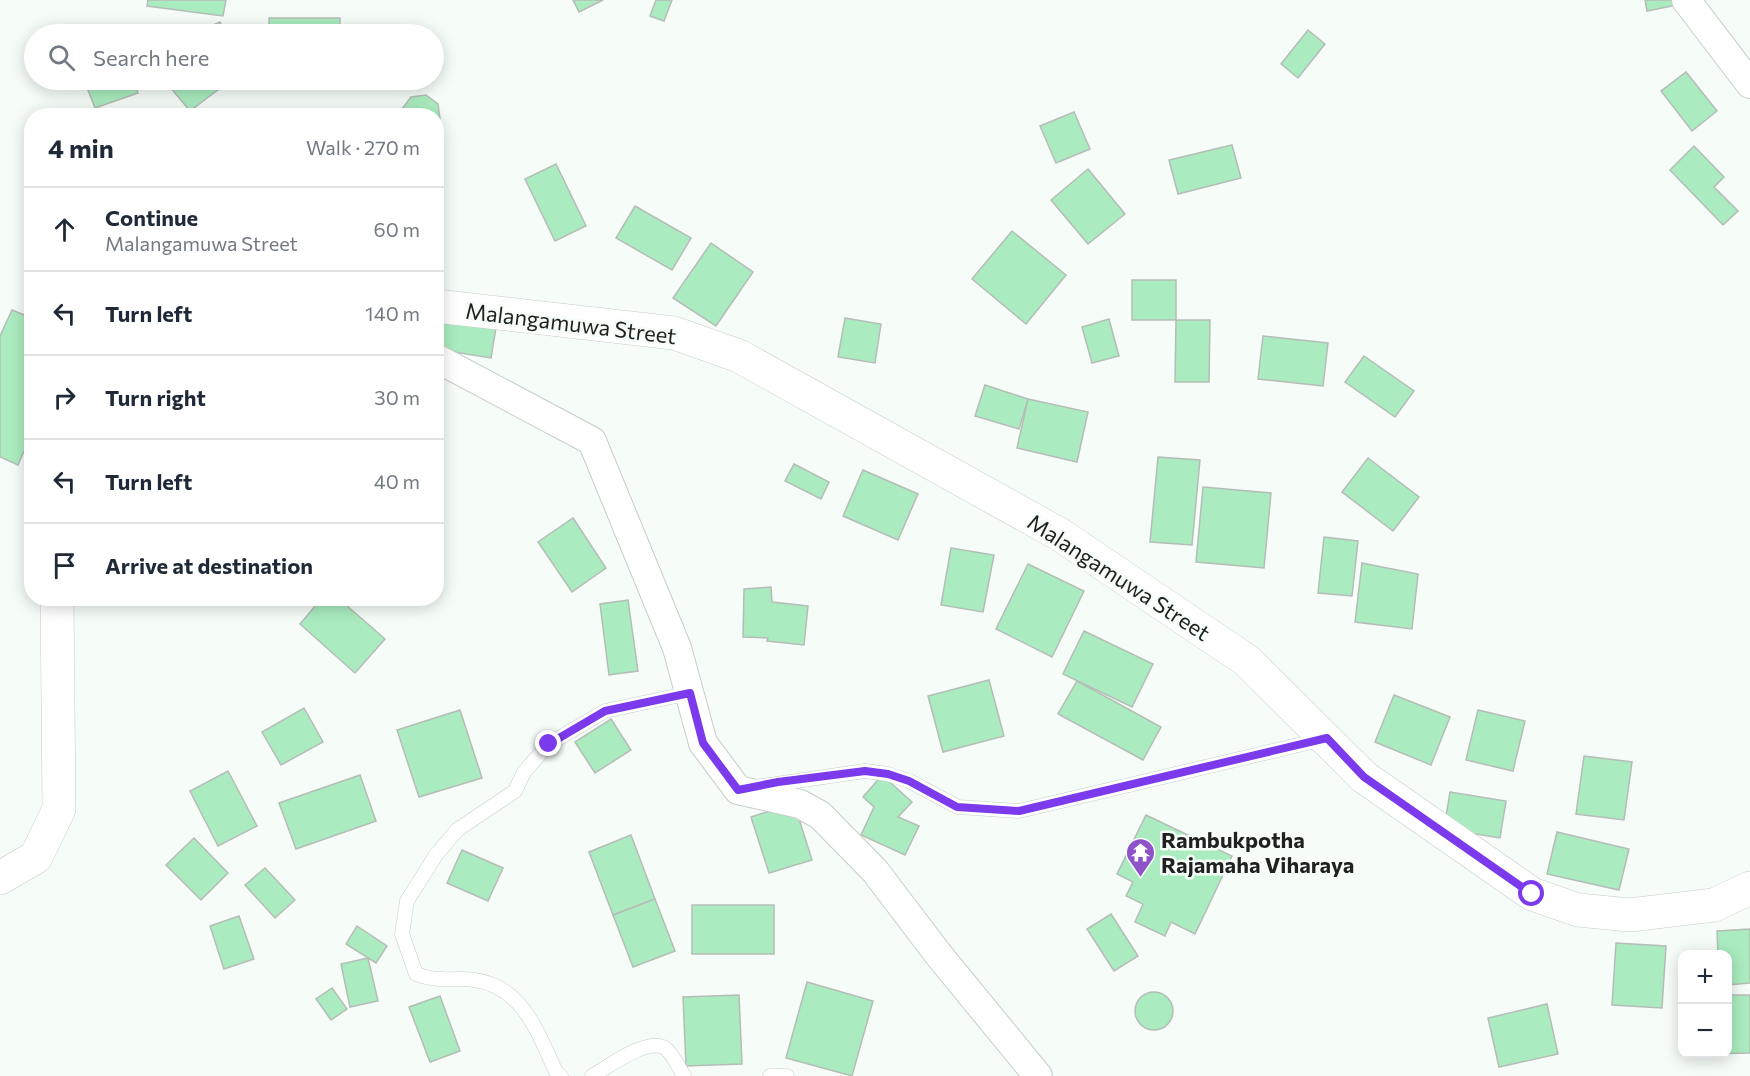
<!DOCTYPE html>
<html lang="en">
<head>
<meta charset="utf-8">
<style>
  :root { --surface:#fff; --page:#f2f2f3; --text:#1f2937; --muted:#747a83; --line:#e0e1e3 }
  body { margin:0; font-family:Commissioner,sans-serif; background:var(--page); color:var(--text) }
  .controls { position:absolute; right:18px; bottom:18px; display:grid; overflow:hidden; border-radius:12px; box-shadow:0 3px 15px #0003 }
  .controls button { width:54px; height:54px; display:grid; place-items:center; padding:0; border:0; border-bottom:2px solid var(--line); background:var(--surface); color:var(--text); font:30px sans-serif }
  .stop { position:absolute; width:18px; height:18px; margin:-14px; border:4px solid #7c3aed; border-radius:50%; background:#fff }
  .stop.end { background:#7c3aed; border-color:#fff; box-shadow:0 2px 6px #0008 }
  .list { margin:0; padding:0; list-style:none }
  h2 { display:flex; justify-content:space-between; align-items:center; height:78px; margin:0; padding:0 24px; font-size:26px }
  h2 small { font-size:20px; font-weight:400; color:var(--muted) }
  .list li { display:grid; grid-template-columns:39px 1fr auto; gap:18px; align-items:center; box-sizing:border-box; height:84px; padding:0 24px; border-top:2px solid var(--line) }
  .list b { display:block; font-size:22px; white-space:nowrap }
  .list p { margin:0; font-size:20px; white-space:nowrap; color:var(--muted) }
  .list em { font-size:20px; font-style:normal; color:var(--muted) }
  .icon { flex:none; width:33px; height:33px; fill:none; stroke:currentColor; stroke-width:2; stroke-linecap:round; stroke-linejoin:round }
  .map { position:relative; flex:none; width:1750px; height:1076px; overflow:hidden }
  .search { position:absolute; background:var(--surface); box-shadow:0 3px 15px #0003; left:24px; top:24px; width:420px; height:66px; display:flex; align-items:center; gap:15px; box-sizing:border-box; padding:0 21px; border-radius:33px; color:var(--muted); font-size:22px }
  .panel { position:absolute; background:var(--surface); box-shadow:0 3px 15px #0003; left:24px; top:108px; width:420px; height:498px; border-radius:24px }
  .map>svg:first-child { display:block }
</style>
</head>
<body>
<div class="map">
<svg width="1750" height="1076" viewBox="0 0 1750 1076">
  <rect width="100%" height="100%" fill="#f6fdf8"/>
  <g fill="#aaecbf" stroke="#b6bcb8" stroke-width="1.5">
    <polygon points="148,0 226,0 223,16 147,6"/>
    <polygon points="573,0 603,0 579,12"/>
    <polygon points="656,0 672,0 664,21 650,16"/>
    <polygon points="1645,0 1676,0 1677,5 1647,11"/>
    <rect x="269" y="18" width="71" height="16"/>
    <polygon points="220,22 226,34 193,34"/>
    <polygon points="1308,30 1325,44 1298,78 1281,64"/>
    <polygon points="1686,72 1717,111 1692,131 1661,91"/>
    <polygon points="84,80 133,80 138,93 95,108"/>
    <polygon points="164,80 231,80 190,111"/>
    <polygon points="426,95 438,104 440,119 436,124 436,116 403,116 402,109 411,97"/>
    <polygon points="1074,112 1090,149 1056,163 1040,126"/>
    <polygon points="1232,145 1241,178 1178,194 1169,160"/>
    <polygon points="1694,146 1724,177 1714,187 1738,211 1723,225 1670,170"/>
    <polygon points="556,164 586,226 555,241 525,179"/>
    <polygon points="1088,169 1125,214 1088,244 1051,200"/>
    <polygon points="635,206 691,238 672,270 616,238"/>
    <polygon points="1012,231 1066,275 1026,324 972,279"/>
    <polygon points="711,243 753,272 716,326 673,298"/>
    <rect x="1132" y="280" width="44" height="40"/>
    <polygon points="12,310 32,318 32,433 18,465 0,457 0,336"/>
    <polygon points="845,318 881,324 875,363 838,357"/>
    <polygon points="436,319 496,328 491,358 436,349"/>
    <polygon points="1109,319 1119,356 1092,363 1082,327"/>
    <polygon points="1176,320 1210,320 1209,382 1175,382"/>
    <polygon points="1263,336 1328,343 1323,386 1258,379"/>
    <polygon points="1364,356 1414,391 1395,417 1345,382"/>
    <polygon points="985,385 1028,399 1019,429 975,416"/>
    <polygon points="1028,399 1088,412 1077,462 1017,448"/>
    <polygon points="1158,457 1200,460 1192,545 1150,542"/>
    <polygon points="1368,458 1419,497 1393,531 1342,492"/>
    <polygon points="794,464 829,482 821,499 785,481"/>
    <polygon points="863,470 918,494 898,540 843,516"/>
    <polygon points="1203,487 1271,493 1264,568 1196,562"/>
    <polygon points="573,518 606,568 572,592 538,542"/>
    <polygon points="1324,537 1358,541 1352,596 1318,593"/>
    <polygon points="951,548 994,555 983,612 941,605"/>
    <polygon points="1362,563 1418,574 1412,629 1355,622"/>
    <polygon points="1028,564 1084,591 1052,657 996,629"/>
    <polygon points="771,587 772,602 808,606 804,645 767,641 768,638 743,637 744,589"/>
    <polygon points="322,598 338,598 385,639 355,673 300,624"/>
    <polygon points="628,600 638,671 609,675 600,604"/>
    <polygon points="1084,631 1153,664 1132,707 1063,674"/>
    <polygon points="989,680 1004,736 943,752 928,696"/>
    <polygon points="1077,681 1161,727 1143,760 1058,714"/>
    <polygon points="1394,695 1450,717 1431,765 1375,742"/>
    <polygon points="304,708 323,742 281,765 262,732"/>
    <polygon points="460,710 482,778 419,797 397,730"/>
    <polygon points="1478,710 1525,721 1513,771 1466,760"/>
    <polygon points="611,719 631,750 595,773 575,742"/>
    <polygon points="1584,756 1632,762 1624,820 1576,814"/>
    <polygon points="228,771 257,826 218,846 190,791"/>
    <polygon points="360,775 376,821 296,849 279,803"/>
    <polygon points="882,775 912,802 898,817 919,826 905,855 861,835 874,807 863,797"/>
    <polygon points="1450,792 1506,801 1500,838 1444,829"/>
    <polygon points="794,803 812,860 769,873 751,817"/>
    <polygon points="1146,815 1232,856 1195,934 1171,922 1165,936 1135,922 1143,904 1126,896 1133,882 1117,874"/>
    <polygon points="1557,832 1629,849 1619,890 1547,874"/>
    <polygon points="631,835 655,899 613,915 589,852"/>
    <polygon points="194,838 228,873 201,900 166,865"/>
    <polygon points="462,850 503,868 488,901 447,883"/>
    <polygon points="265,868 295,900 275,918 245,885"/>
    <polygon points="655,899 675,951 633,967 613,915"/>
    <rect x="692" y="905" width="82" height="49"/>
    <polygon points="1111,914 1138,956 1114,971 1087,929"/>
    <polygon points="239,916 254,959 224,969 210,926"/>
    <polygon points="357,926 387,946 376,963 346,944"/>
    <polygon points="1750,929 1750,983 1728,985 1728,954 1718,954 1717,931"/>
    <polygon points="1616,943 1666,946 1662,1008 1612,1005"/>
    <polygon points="368,958 378,1001 350,1007 341,964"/>
    <polygon points="807,982 873,1001 852,1076 786,1058"/>
    <polygon points="332,988 347,1009 331,1020 316,999"/>
    <circle cx="1154" cy="1011" r="19"/>
    <polygon points="739,995 742,1064 686,1066 683,997"/>
    <polygon points="1728,995 1750,995 1750,1053 1699,1054 1728,1054"/>
    <polygon points="440,996 460,1051 430,1062 409,1007"/>
    <polygon points="1547,1004 1558,1054 1499,1067 1488,1018"/>
  </g>
  <g fill="none" stroke-linecap="round" stroke-linejoin="round">
    <defs>
      <g id="service">
        <polyline points="755,787 865,771 888,774 909,781 958,807 1019,811 1324,739"/>
        <path d="M561,1076l-5,-4c-18,-39 -33,-85 -81,-92 -23,-3 -35,3 -59,-6l-14,-40 5,-33 29,-46 21,-25 58,-39 9,-19 25,-28 56,-33 85,-18"/>
        <path d="M592,1076c16,-9 55,-39 73,-28 8,6 14,20 19,28"/>
        <polyline points="770,1076 787,1076"/>
      </g>
      <g id="minor">
        <polyline points="1686,0 1750,84"/>
        <polyline points="436,358 592,441 677,648 703,743 738,790 800,804 820,815 875,871 938,954 1038,1076"/>
      </g>
      <g id="tertiary">
        <polyline points="436,306 674,333 739,356 1059,534 1246,660 1364,777 1532,894 1578,910 1630,915 1714,905 1750,888"/>
        <polyline points="0,878 36,857 59,809 57,598"/>
      </g>
    </defs>
    <use href="#service" stroke="#c7cdc9" stroke-width="15"/>
    <use href="#minor" stroke="#c7cdc9" stroke-width="30"/>
    <use href="#tertiary" stroke="#c7cdc9" stroke-width="34"/>
    <use href="#service" stroke="#fff" stroke-width="14"/>
    <use href="#minor" stroke="#fff" stroke-width="28"/>
    <use href="#tertiary" stroke="#fff" stroke-width="33"/>
  </g>
  <g fill="none" stroke-linecap="round" stroke-linejoin="round">
    <polyline stroke="#7c3aed" stroke-width="8" points="549,744 605,711 690,693 703,743 738,790 778,782 865,771 888,774 909,781 957,807 1019,811 1327,738 1364,777 1532,894"/>
  </g>
  <defs>
    <symbol id="temple-pin" viewBox="-11 -11 22 30"><path d="M0 17L-7.5 6A9.5 9.5 0 1 1 7.5 6Z" fill="#8e52c9" stroke="#f6fdf8"/><path d="M0-6L5-2H3V0L6.5 2.5H4V6H1.5V3h-3V6H-4V2.5H-6.5L-3 0V-2H-5Z" fill="#fff"/></symbol>
  </defs>
  <g fill-rule="evenodd">
    <use href="#temple-pin" x="1124" y="836" width="33" height="45"/>
  </g>
  <g text-anchor="middle" dominant-baseline="central" stroke-width="5" stroke-linejoin="round" paint-order="stroke">
    <g font-size="22" fill="#1f2120" stroke="#f6fdf8">
      <text transform="translate(571 323) rotate(7)">Malangamuwa Street</text>
      <text transform="translate(1119 577) rotate(33)">Malangamuwa Street</text>
    </g>
    <g font-size="22" font-weight="bold" fill="#1f2120" stroke="#f6fdf8" text-anchor="start">
      <text x="1161" y="839">Rambukpotha<tspan x="1161" dy="25">Rajamaha Viharaya</tspan></text>
    </g>
  </g>
</svg>
<div class="controls">
<button>+</button>
<button>−</button>
</div>
<div class="stop" style="left:1532px;top:894px"></div>
<div class="stop end" style="left:549px;top:744px"></div>
<div class="search"><svg class="icon" aria-label="search" viewBox="0 0 24 24"><circle cx="10" cy="10" r="6"/><path d="M15 15l6 6"/></svg>Search here</div>
<section class="panel">
<h2>4 min<small>Walk · 270 m</small></h2>
<ul class="list">
<li><svg class="icon" aria-label="ahead" viewBox="0 0 24 24"><path d="M12 20V5M6 11l6-6 6 6"/></svg><div><b>Continue</b><p>Malangamuwa Street</p></div><em>60 m</em></li>
<li><svg class="icon" aria-label="left" viewBox="0 0 24 24"><path d="M17 20v-9H6M10 6l-5 5 5 5"/></svg><div><b>Turn left</b></div><em>140 m</em></li>
<li><svg class="icon" aria-label="right" viewBox="0 0 24 24"><path d="M7 20v-9h11M14 6l5 5-5 5"/></svg><div><b>Turn right</b></div><em>30 m</em></li>
<li><svg class="icon" aria-label="left" viewBox="0 0 24 24"><path d="M17 20v-9H6M10 6l-5 5 5 5"/></svg><div><b>Turn left</b></div><em>40 m</em></li>
<li><svg class="icon" aria-label="arrive" viewBox="0 0 24 24"><path d="M6 21V4h12l-3 4 3 4H6"/></svg><div><b>Arrive at destination</b></div></li>
</ul>
</section>
</div>
</body>
</html>
